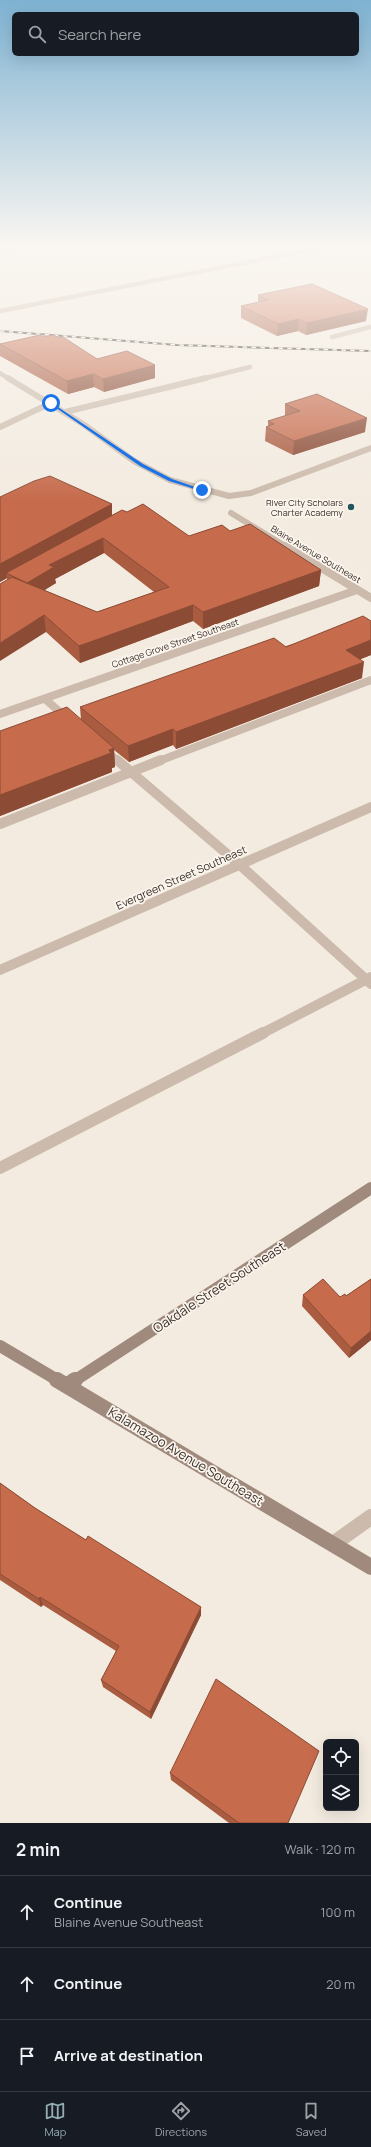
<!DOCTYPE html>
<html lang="en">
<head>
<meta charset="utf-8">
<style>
  :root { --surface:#171b24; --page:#242831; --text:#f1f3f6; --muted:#9ea1a6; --line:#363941; --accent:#93adb1 }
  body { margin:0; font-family:Manrope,sans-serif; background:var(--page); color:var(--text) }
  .controls { position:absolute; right:12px; bottom:12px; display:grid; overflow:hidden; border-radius:6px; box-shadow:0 4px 16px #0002 }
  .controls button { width:36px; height:36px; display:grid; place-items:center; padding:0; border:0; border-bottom:1px solid var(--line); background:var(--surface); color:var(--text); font:20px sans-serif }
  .stop { position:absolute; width:12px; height:12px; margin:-9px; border:3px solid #1a73e8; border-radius:50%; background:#fff }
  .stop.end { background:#1a73e8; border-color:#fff; box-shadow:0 1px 4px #0008 }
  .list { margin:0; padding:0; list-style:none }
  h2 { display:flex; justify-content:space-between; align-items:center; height:52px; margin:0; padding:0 16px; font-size:17px }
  h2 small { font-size:13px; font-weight:400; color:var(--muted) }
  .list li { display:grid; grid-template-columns:26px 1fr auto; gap:12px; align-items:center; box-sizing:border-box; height:72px; padding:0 16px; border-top:1px solid var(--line) }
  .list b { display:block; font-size:15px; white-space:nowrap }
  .list p { margin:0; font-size:13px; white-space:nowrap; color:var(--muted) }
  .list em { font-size:13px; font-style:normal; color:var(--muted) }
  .icon { flex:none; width:22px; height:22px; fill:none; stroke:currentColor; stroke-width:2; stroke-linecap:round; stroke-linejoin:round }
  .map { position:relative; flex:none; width:371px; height:1823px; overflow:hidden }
  .search { position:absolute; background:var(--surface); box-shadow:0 4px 16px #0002; left:12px; right:12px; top:12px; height:44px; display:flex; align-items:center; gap:10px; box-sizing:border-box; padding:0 14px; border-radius:6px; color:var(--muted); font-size:15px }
  .sheet { height:268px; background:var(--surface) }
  nav { display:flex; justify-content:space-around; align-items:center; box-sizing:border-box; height:56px; border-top:1px solid var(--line); background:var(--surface); font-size:11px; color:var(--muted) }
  nav a { display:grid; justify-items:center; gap:2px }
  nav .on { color:var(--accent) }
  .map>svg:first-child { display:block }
</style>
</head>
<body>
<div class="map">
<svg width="371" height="1823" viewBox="0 0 371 1823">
  <rect width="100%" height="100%" fill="#f3ebe0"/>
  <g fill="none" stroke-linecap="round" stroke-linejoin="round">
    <polyline stroke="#ccbbac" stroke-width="4.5" points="332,337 371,327"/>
    <polyline stroke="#ccbbac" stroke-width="6" points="170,480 229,496 251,493 371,448"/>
    <g stroke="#ccbbac" stroke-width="8">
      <polyline points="45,699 68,719"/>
      <polyline points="105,750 118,761"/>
      <polyline points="159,761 371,680"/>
    </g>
    <g stroke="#ccbbac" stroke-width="10">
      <polyline points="117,760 240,865 371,984"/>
      <polyline points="0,824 161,760"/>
      <polyline points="261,1034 371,977"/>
    </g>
    <polyline stroke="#ccbbac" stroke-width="12" points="0,1168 263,1033"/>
    <polyline stroke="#ccbbac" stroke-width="16" points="333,1544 371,1517"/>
    <g stroke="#ccbbac" stroke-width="4.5">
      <polyline points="0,250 25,246"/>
      <polyline points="0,311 330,246"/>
      <polyline points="0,373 9,379"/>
      <polyline points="202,379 250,367"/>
    </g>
    <g stroke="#ccbbac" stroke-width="6">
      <polyline points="8,378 83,424 134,461 170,480"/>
      <polyline points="65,412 206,378"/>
      <polyline points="0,427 51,403"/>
      <polyline points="231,513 287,547"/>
    </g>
    <g stroke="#ccbbac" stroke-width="8">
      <polyline points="285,546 371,598"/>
      <polyline points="0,714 357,590"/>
    </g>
    <polyline stroke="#ccbbac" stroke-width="10" points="0,970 371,807"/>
    <g stroke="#a08a7d" stroke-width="12">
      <polyline points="0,1346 59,1381"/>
      <polyline points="74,1381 371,1188"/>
    </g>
    <g stroke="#a08a7d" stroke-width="16">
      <polyline points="57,1380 371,1567"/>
      <polyline points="68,1385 75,1380"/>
    </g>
    <defs>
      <polyline id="rail" points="0,331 177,345 371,351"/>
    </defs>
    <use href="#rail" stroke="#3a302b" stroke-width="2"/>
    <use href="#rail" stroke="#fbf5ed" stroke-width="1.5" stroke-dasharray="4.5" stroke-linecap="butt"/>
  </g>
  <g fill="#aa5c41" fill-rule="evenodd">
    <polygon points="258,295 366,321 306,335 298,331 277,336 241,318 241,306 258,302"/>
    <polygon points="59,338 97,359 155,365 155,378 104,392 94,387 68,394 0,356 0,344"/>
    <polygon points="285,404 365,432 293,455 265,441 266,427 268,427 268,421 285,416"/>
    <path d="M0,497l112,7v11l15,-3 62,24 41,-5 91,39 -2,16 -116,43 -10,-8 -113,42 -34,-31 -39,-53v-1l-7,4zM104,553l50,39 -57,20 -53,-22 12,-7 -1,-4z"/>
    <polygon points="371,621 371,655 360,659 362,678 176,749 173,745 129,762 114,750 115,767 112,768 112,772 0,816 0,731 81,720 80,707"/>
    <polygon points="371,1279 371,1340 349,1358 302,1306 303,1295 340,1297 346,1296"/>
    <polygon points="0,1483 35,1508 86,1540 201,1607 201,1615 151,1719 103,1687 101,1680 116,1651 43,1605 41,1607 0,1580"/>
    <polygon points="170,1773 288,1823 229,1823 171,1780"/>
  </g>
  <g fill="#8b4b35">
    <polygon points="368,309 366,321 306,335 307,323"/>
    <polygon points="299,319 298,331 277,336 278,324"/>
    <polygon points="155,365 155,378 104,392 103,379"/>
    <polygon points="93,374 94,387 68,394 67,381"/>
    <polygon points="367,418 365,432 293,455 294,441"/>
    <polygon points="112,504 112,521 6,573 7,578 0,582 0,564"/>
    <polygon points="103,538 104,553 55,579 56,583 29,600 27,583 49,565"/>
    <polygon points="321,570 319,586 203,629 203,612"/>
    <polygon points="193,605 193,621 80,663 79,646"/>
    <polygon points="44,615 46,632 0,661 0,643"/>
    <polygon points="371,640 371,655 344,666 346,650"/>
    <polygon points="364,662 362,678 176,749 176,732"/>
    <polygon points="173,729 173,745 129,762 128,746"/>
    <polygon points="114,748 115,767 112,768 112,772 0,816 0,795"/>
    <polygon points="371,1331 371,1340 349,1358 351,1348"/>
    <polygon points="40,1597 43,1605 41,1607 39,1599"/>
    <polygon points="201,1607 201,1615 151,1719 150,1712"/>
  </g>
  <g fill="#c66b4c" stroke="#8b4b35">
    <polygon points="312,284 368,309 307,323 299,319 278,324 241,306 268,300 258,295"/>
    <polygon points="40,335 43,337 54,335 59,338 63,337 97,359 127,351 155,365 103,379 93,374 67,381 0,344"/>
    <polygon points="317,394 367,418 294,441 266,427 274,424 268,421 300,411 285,404"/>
    <polygon points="50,476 112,504 0,564 0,497 34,481"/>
    <polygon points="143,504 189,536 222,525 230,531 250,524 321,570 203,612 193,605 79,646 44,615 0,643 0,584 12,577 97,612 169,587 103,538 49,565 54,567 27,583 6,573 122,510 127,512"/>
    <polygon points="363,616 371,621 371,640 346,650 364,662 176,732 173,729 128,746 80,707 274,638 286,647"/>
    <polygon points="67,707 114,748 109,750 111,753 0,795 0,731"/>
    <polygon points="323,1279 340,1297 345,1294 346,1296 371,1279 371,1331 351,1348 303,1295"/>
    <polygon points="0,1483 35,1508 86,1540 88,1536 201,1607 150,1712 101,1680 119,1646 40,1597 39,1599 0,1574"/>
    <polygon points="216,1679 319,1751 288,1823 239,1823 170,1773"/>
  </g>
  <linearGradient id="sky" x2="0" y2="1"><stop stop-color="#7eb2d2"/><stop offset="0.49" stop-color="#faf6f1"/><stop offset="1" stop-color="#faf6f1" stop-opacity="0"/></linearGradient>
  <rect width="371" height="501" fill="url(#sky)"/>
  <polygon fill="#1a73e8" points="49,403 52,403 143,464 172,479 204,490 201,491 169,481 140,466"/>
  <circle fill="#20575c" stroke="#fbf5ed" stroke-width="1.5" cx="351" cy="507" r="4"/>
  <g text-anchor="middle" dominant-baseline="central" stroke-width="3.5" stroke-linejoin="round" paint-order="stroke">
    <g font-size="9" fill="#3a302b" stroke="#fbf5ed" text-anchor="end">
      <text x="343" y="502">River City Scholars<tspan x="343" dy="10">Charter Academy</tspan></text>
    </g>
    <g font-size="9" fill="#3a302b" stroke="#fbf5ed">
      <text transform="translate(316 554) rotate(31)">Blaine Avenue Southeast</text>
      <text transform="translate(175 643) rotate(-19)">Cottage Grove Street Southeast</text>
    </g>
    <g font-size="11" fill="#3a302b" stroke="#fbf5ed">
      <text transform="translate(181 877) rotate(-24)">Evergreen Street Southeast</text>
    </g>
    <g font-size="13" fill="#3a302b" stroke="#fbf5ed">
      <text transform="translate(219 1287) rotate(-33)">Oakdale Street Southeast</text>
      <text transform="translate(186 1456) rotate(31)">Kalamazoo Avenue Southeast</text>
    </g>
  </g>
</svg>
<div class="controls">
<button><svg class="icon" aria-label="locate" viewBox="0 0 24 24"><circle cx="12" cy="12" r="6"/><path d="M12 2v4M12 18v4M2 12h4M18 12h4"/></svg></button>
<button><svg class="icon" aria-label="layers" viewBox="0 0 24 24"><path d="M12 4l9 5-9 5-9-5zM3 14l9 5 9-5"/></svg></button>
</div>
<div class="stop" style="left:51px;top:403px"></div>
<div class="stop end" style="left:202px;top:490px"></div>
<div class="search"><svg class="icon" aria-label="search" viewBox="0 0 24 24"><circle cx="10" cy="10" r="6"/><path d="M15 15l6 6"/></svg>Search here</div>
</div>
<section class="sheet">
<h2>2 min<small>Walk · 120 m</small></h2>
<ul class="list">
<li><svg class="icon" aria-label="ahead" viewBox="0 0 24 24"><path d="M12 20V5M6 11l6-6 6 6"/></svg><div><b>Continue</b><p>Blaine Avenue Southeast</p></div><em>100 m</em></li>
<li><svg class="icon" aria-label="ahead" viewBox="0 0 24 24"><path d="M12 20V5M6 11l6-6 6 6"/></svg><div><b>Continue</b></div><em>20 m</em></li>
<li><svg class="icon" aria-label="arrive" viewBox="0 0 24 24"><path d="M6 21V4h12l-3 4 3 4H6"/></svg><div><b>Arrive at destination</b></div></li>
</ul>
</section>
<nav>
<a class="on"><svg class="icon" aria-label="map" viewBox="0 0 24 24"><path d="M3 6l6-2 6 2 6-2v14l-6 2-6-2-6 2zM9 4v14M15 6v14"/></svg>Map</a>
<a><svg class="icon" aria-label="directions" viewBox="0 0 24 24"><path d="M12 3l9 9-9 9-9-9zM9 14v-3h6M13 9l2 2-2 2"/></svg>Directions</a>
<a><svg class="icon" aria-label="saved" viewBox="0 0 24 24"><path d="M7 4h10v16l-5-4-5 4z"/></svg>Saved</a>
</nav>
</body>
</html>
